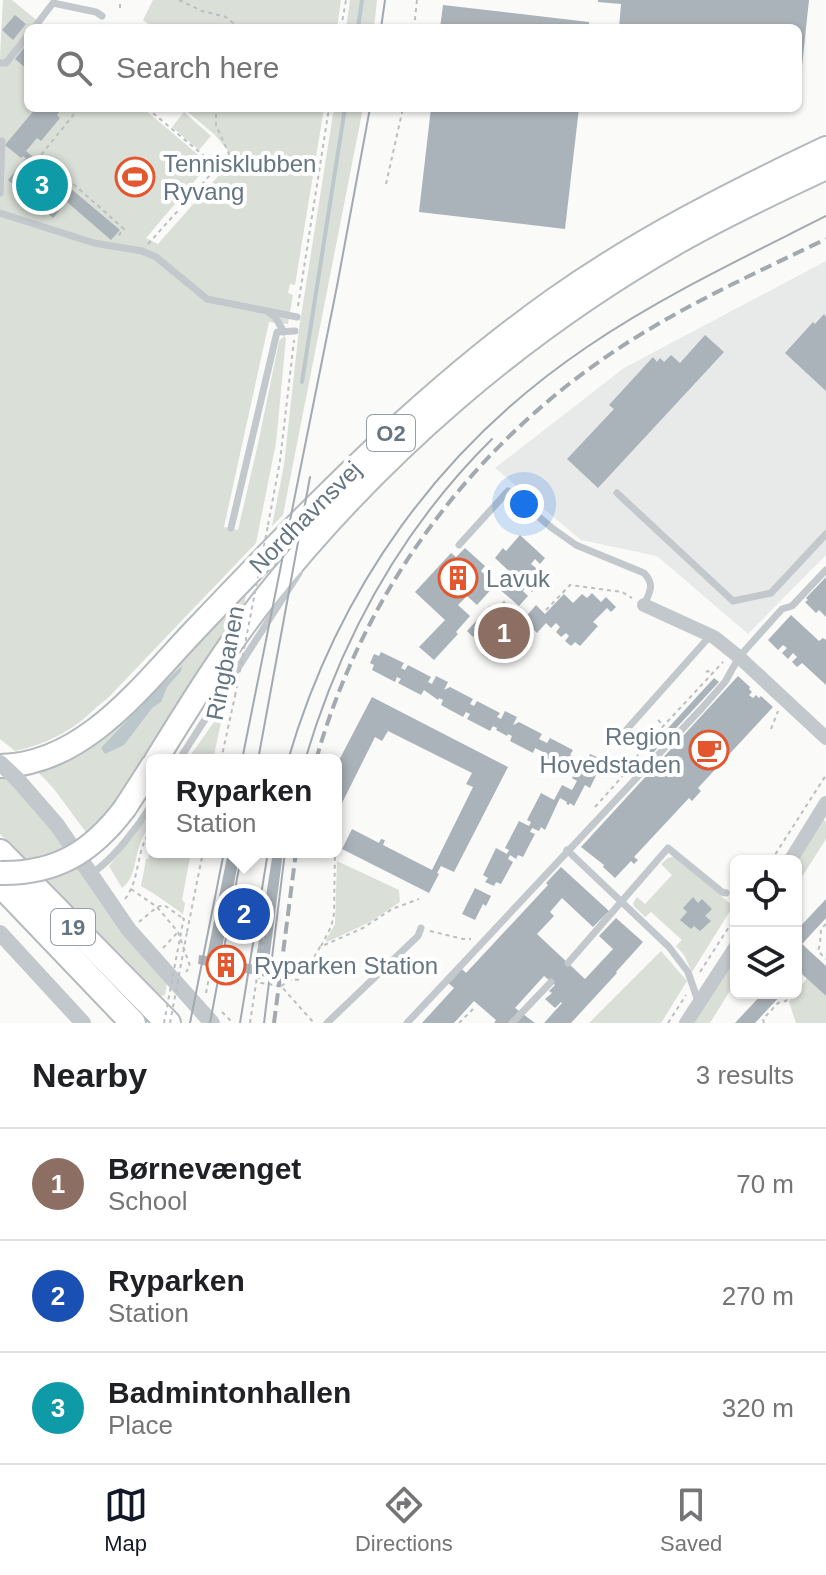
<!DOCTYPE html>
<html lang="en">
<head>
<meta charset="utf-8">
<style>
  :root { --surface:#fff; --page:#f6f6f6; --text:#202124; --muted:#757577; --line:#e0e0e0; --accent:#111827 }
  body { margin:0; font-family:Arial,sans-serif; background:var(--page); color:var(--text) }
  .controls { position:absolute; right:24px; bottom:24px; display:grid; overflow:hidden; border-radius:12px; box-shadow:0 2px 6px #0004 }
  .controls button { width:72px; height:72px; display:grid; place-items:center; padding:0; border:0; border-bottom:2px solid var(--line); background:var(--surface); color:var(--text); font:40px sans-serif }
  .you { position:absolute; left:524px; top:504px; width:28px; height:28px; margin:-20px; border:6px solid #fff; border-radius:50%; background:#1a73e8; box-shadow:0 0 0 12px #1a73e833 }
  .badge { display:grid; place-items:center; width:52px; height:52px; border-radius:50%; background:var(--accent); color:#fff; font-size:26px; font-weight:700 }
  .pin { position:absolute; translate:-50% -50%; border:4px solid #fff; box-shadow:0 2px 8px #0006 }
  .popup { position:absolute; left:146px; top:754px; width:196px; height:104px; box-sizing:border-box; display:grid; place-content:center; border-radius:12px; background:var(--surface); filter:drop-shadow(0 2px 6px #0005); font-size:26px; white-space:nowrap; color:var(--muted) }
  .popup b { font-size:30px; color:var(--text) }
  .popup::after { content:''; position:absolute; left:50%; top:100%; margin-left:-16px; border:16px solid transparent; border-top-color:var(--surface) }
  .list { margin:0; padding:0; list-style:none }
  h2 { display:flex; justify-content:space-between; align-items:center; height:104px; margin:0; padding:0 32px; font-size:34px }
  h2 small { font-size:26px; font-weight:400; color:var(--muted) }
  .list li { display:grid; grid-template-columns:52px 1fr auto; gap:24px; align-items:center; box-sizing:border-box; height:112px; padding:0 32px; border-top:2px solid var(--line) }
  .list b { display:block; font-size:30px; white-space:nowrap }
  .list p { margin:0; font-size:26px; white-space:nowrap; color:var(--muted) }
  .list em { font-size:26px; font-style:normal; color:var(--muted) }
  .icon { flex:none; width:44px; height:44px; fill:none; stroke:currentColor; stroke-width:2; stroke-linecap:round; stroke-linejoin:round }
  .map { position:relative; flex:none; width:826px; height:1023px; overflow:hidden }
  .search { position:absolute; background:var(--surface); box-shadow:0 2px 6px #0004; left:24px; right:24px; top:24px; height:88px; display:flex; align-items:center; gap:20px; box-sizing:border-box; padding:0 28px; border-radius:12px; color:var(--muted); font-size:30px }
  .sheet { height:440px; background:var(--surface) }
  nav { display:flex; justify-content:space-around; align-items:center; box-sizing:border-box; height:112px; border-top:2px solid var(--line); background:var(--surface); font-size:22px; color:var(--muted) }
  nav a { display:grid; justify-items:center; gap:4px }
  nav .on { color:var(--accent) }
  .map>svg:first-child { display:block }
</style>
</head>
<body>
<div class="map">
<svg width="826" height="1023" viewBox="0 0 826 1023">
  <rect width="100%" height="100%" fill="#fafaf8"/>
  <polygon fill="#e8e9e9" points="826,261 826,555 748,634 657,556 581,540 495,468 624,368"/>
  <g fill="#dadfd7">
    <path d="M3,0h9l34,28h-18v80h115l66,56 -63,74 12,6 76,-86 -19,-23 -32,-27h141l-29,177 -5,-1 -2,9 5,2 -5,29 -19,-2 -45,205 14,3 20,-86 21,-103 5,-5 2,2 -10,105 -20,100 -149,156c-9,6 -17,15 -26,22 -19,15 -42,25 -66,30l-15,-12v-682z"/>
    <polygon points="153,0 341,0 337,28 153,28 143,20"/>
    <polygon points="350,0 377,0 374,28 346,28"/>
    <polygon points="334,108 363,108 283,515 272,526 284,465 299,329"/>
    <polygon points="184,112 211,136 199,150 172,127"/>
    <polygon points="248,584 242,617 170,718 121,795 106,817 88,835 54,789 38,772 64,763 86,749 111,729"/>
    <polygon points="224,708 213,760 187,760"/>
    <polygon points="0,777 5,777 36,808 167,984 165,995 161,996 0,834"/>
    <path d="M152,812v13c-21,18 -11,49 -30,63l-13,-22z"/>
    <polygon points="822,819 826,822 826,839 796,886 796,861"/>
    <polygon points="152,842 152,852 191,852 182,900 185,903 183,914 156,895 141,886 146,859 148,859 150,849 149,848"/>
    <polygon points="675,856 733,906 692,972 684,955 676,946 682,940 651,912 645,917 634,906 633,903 637,897 645,904 672,875 661,864 668,858"/>
    <polygon points="337,861 399,890 400,902 370,922 327,942 326,940 335,924"/>
    <polygon points="661,951 687,981 661,1023 589,1023"/>
    <polygon points="736,954 736,981 710,1023 692,1023"/>
    <polygon points="807,978 826,996 826,1023 796,1023 789,1002"/>
  </g>
  <polygon fill="#bbc7cb" points="182,666 181,671 167,687 161,702 152,708 124,745 105,754 101,748 154,692"/>
  <g fill="none" stroke-linecap="round" stroke-linejoin="round">
    <g stroke="#bbc7cb" stroke-width="4">
      <polyline points="358,28 362,0"/>
      <polyline points="302,382 345,108"/>
    </g>
  </g>
  <g fill="#aab3b9">
    <polygon points="598,0 809,0 802,66 798,65 798,28 619,28 621,4 598,2"/>
    <polygon points="443,5 589,22 589,28 440,28"/>
    <polygon points="15,15 26,24 13,40 2,30"/>
    <polygon points="28,43 28,70 15,59"/>
    <polygon points="36,108 62,108 57,115 60,118 41,141 37,138 26,151 120,230 111,240 67,202 53,218 8,180 26,158 23,156 21,158 5,145"/>
    <polygon points="431,108 579,108 565,229 419,212"/>
    <polygon points="824,314 826,317 826,391 785,353 813,322 815,324"/>
    <polygon points="705,335 724,352 598,488 567,459 614,409 609,405 653,357 657,362 660,358 664,362 671,355 680,363"/>
    <polygon points="520,535 545,558 540,564 535,559 531,564 541,572 536,578 530,573 527,577 537,587 532,592 526,587 523,591 528,596 519,606 498,588 511,573 495,558 503,548 506,551"/>
    <polygon points="465,548 485,566 481,571 495,585 477,605 467,596 458,605 470,616 456,632 458,634 434,660 419,647 445,620 415,592 451,553 456,557"/>
    <polygon points="826,577 826,617 819,610 816,613 805,602 808,600 806,598"/>
    <polygon points="592,593 601,602 606,597 616,607 611,612 607,608 593,622 598,626 580,646 575,642 571,646 565,641 569,636 566,633 561,637 556,632 560,627 556,623 551,628 546,623 537,633 533,629 519,644 515,640 497,658 492,654 488,659 482,654 491,644 487,640 482,645 477,640 481,635 477,632 473,637 467,631 490,606 500,615 505,610 500,605 504,601 523,620 536,605 545,614 564,594 573,603 582,594 587,598"/>
    <polygon points="791,615 819,641 823,638 826,640 826,685 802,663 797,667 792,662 797,657 793,653 788,659 782,653 787,648 783,645 778,650 768,640"/>
    <polygon points="381,652 404,663 401,668 405,670 408,665 431,677 428,682 432,684 436,676 448,682 444,690 450,687 473,699 470,704 474,706 477,701 500,713 497,717 501,719 505,711 517,717 513,725 519,722 542,734 539,739 547,743 550,738 573,750 570,755 574,757 570,766 566,764 563,768 540,757 543,752 535,748 533,753 510,741 512,736 508,734 507,736 496,730 497,728 493,726 490,731 467,719 470,714 466,712 463,717 441,705 443,700 439,698 438,700 424,690 421,695 398,683 401,679 397,677 395,682 372,670 374,665 370,663 374,654 379,656"/>
    <polygon points="738,676 750,687 749,689 752,692 749,695 753,698 756,695 759,698 761,696 773,707 698,788 701,791 692,801 689,798 634,857 638,860 634,864 631,861 615,878 603,867 604,865 581,847"/>
    <polygon points="714,678 719,682 652,754 648,750"/>
    <polygon points="372,697 508,767 454,872 441,866 437,873 439,874 429,893 342,849 352,829 379,843 381,839 385,840 383,845 432,870 473,787 466,784 472,773 388,731 382,741 375,737 336,815 336,766"/>
    <polygon points="590,754 599,758 597,762 601,765 590,788 585,785 574,806 570,803 569,805 566,804 567,802 560,798 545,830 541,827 539,831 532,828 530,832 535,834 523,857 518,855 516,859 510,855 508,859 513,862 501,884 496,882 494,886 485,882 488,878 483,875 496,848 507,854 509,850 505,848 519,821 529,826 531,822 527,820 541,793 554,800 562,785 572,790 577,781 572,778 583,756 588,758"/>
    <polygon points="228,852 240,852 220,959 255,965 273,852 283,852 267,977 198,964 199,955 207,956"/>
    <polygon points="561,867 609,911 593,927 562,898 550,912 554,916 537,934 585,979 613,949 599,936 616,918 643,942 616,972 617,973 571,1023 544,1023 562,1003 561,1002 555,1008 545,999 552,993 549,991 555,985 544,976 515,1008 535,1023 494,1023 496,1020 474,1001 454,1023 422,1023 454,988 446,981 450,977 452,980 462,969 466,973 548,885 546,883"/>
    <polygon points="475,888 491,896 486,906 483,904 475,920 462,914"/>
    <polygon points="693,897 698,903 702,899 712,909 705,916 711,921 700,931 694,926 691,929 680,920 687,912 683,908"/>
    <polygon points="826,899 826,918 802,944 826,966 826,996 802,974 796,980 796,931"/>
    <polygon points="763,993 783,993 755,1023 735,1023"/>
  </g>
  <g fill="none" stroke-linecap="round" stroke-linejoin="round">
    <defs>
      <g id="trunk">
        <path d="M156,760c34,-55 68,-110 108,-161 114,-144 256,-267 416,-358 47,-27 97,-50 146,-73"/>
        <path d="M0,766c83,-1 141,-79 193,-134 112,-118 226,-236 359,-331 86,-61 179,-108 274,-153"/>
        <polyline points="125,808 152,766"/>
      </g>
      <g id="motorway">
        <polyline points="0,852 168,1023"/>
        <polyline points="0,884 133,1023"/>
      </g>
    </defs>
    <use href="#trunk" stroke="#b4b9bd" stroke-width="26"/>
    <use href="#motorway" stroke="#b4b9bd" stroke-width="28"/>
    <g stroke="#bbbfc2" stroke-width="2" stroke-dasharray="4 4" stroke-linecap="butt">
      <polyline points="179,0 202,11 226,17 233,23 232,28"/>
      <polyline points="120,8 120,0"/>
      <polyline points="341,28 346,0"/>
      <polyline points="414,28 417,0"/>
      <polyline points="79,108 41,155 124,229 117,237"/>
      <polyline points="147,108 216,166"/>
      <polyline points="386,184 403,108"/>
      <polyline points="148,244 229,154 216,125 216,108"/>
      <polyline points="298,306 329,108"/>
      <polyline points="268,525 280,461 294,340"/>
      <polyline points="546,610 570,585 622,592 632,598"/>
      <polyline points="706,672 708,671 711,673"/>
      <polyline points="658,720 663,725"/>
      <polyline points="771,729 778,711"/>
      <polyline points="221,760 235,696"/>
      <polyline points="595,807 629,769 641,750 723,662"/>
      <polyline points="771,861 826,775"/>
      <polyline points="131,889 157,907 178,932 190,966 186,972"/>
      <path d="M125,899c16,-20 10,-50 27,-70"/>
      <polyline points="139,922 157,907 164,905 181,917"/>
      <polyline points="826,924 821,929 820,944 818,951 826,959"/>
      <polyline points="430,931 463,939 471,939"/>
      <polyline points="187,932 203,852"/>
      <polyline points="321,946 331,927 334,914 335,854"/>
      <polyline points="163,948 178,932"/>
      <polyline points="258,956 261,931 268,932 267,936"/>
      <polyline points="261,957 265,929"/>
      <polyline points="700,972 736,916"/>
      <polyline points="258,975 261,983 281,986 314,1023"/>
      <polyline points="281,986 292,979 299,980 304,975 320,947 363,928 392,909 419,899"/>
      <polyline points="796,987 801,980"/>
      <polyline points="206,993 211,967"/>
      <polyline points="222,1012 233,1023"/>
      <polyline points="250,1023 257,977"/>
      <polyline points="459,1023 473,1009"/>
      <polyline points="668,1023 686,995"/>
      <polyline points="764,1023 763,1019 778,1003 786,1001 792,993"/>
    </g>
    <g stroke="#c3c8cc" stroke-width="7">
      <polyline points="34,28 53,3 96,12 102,16"/>
      <polyline points="0,63 6,63 28,35"/>
      <polyline points="0,141 2,141 0,193"/>
      <polyline points="0,213 94,243 142,251 156,257 207,299 297,317"/>
      <polyline points="268,312 275,317 284,332"/>
      <polyline points="617,493 733,601 771,593 826,534"/>
      <polyline points="231,528 277,332 295,331"/>
      <path d="M459,545l49,-54 44,37 24,17 68,28c11,11 6,19 0,32"/>
      <polyline points="620,737 710,636"/>
      <polyline points="179,760 299,573"/>
      <polyline points="567,850 669,947 688,972 698,1001"/>
      <path d="M92,873c21,-13 47,-48 60,-69"/>
      <polyline points="568,963 668,848 722,892 726,893"/>
      <polyline points="327,1023 418,936 421,928"/>
      <polyline points="407,1023 702,708 725,682 739,657 782,609 792,606 826,570"/>
      <polyline points="512,1023 551,982"/>
    </g>
    <g stroke="#c3c8cc" stroke-width="14">
      <polyline points="644,605 714,637 739,657 826,738"/>
      <polyline points="790,861 826,803"/>
      <polyline points="686,1023 736,946"/>
    </g>
    <g stroke="#c3c8cc" stroke-width="16">
      <polyline points="17,779 57,825 129,930 212,1023"/>
      <polyline points="0,933 83,1023"/>
    </g>
    <use href="#trunk" stroke="#fff" stroke-width="22"/>
    <use href="#motorway" stroke="#fff" stroke-width="24"/>
    <g stroke="#a2aab0" stroke-width="2">
      <polyline points="381,28 385,0"/>
      <polyline points="242,760 337,286 370,108"/>
      <polyline points="258,760 310,477"/>
      <path d="M288,760c50,-171 151,-313 299,-413 75,-51 158,-90 239,-131"/>
      <path d="M305,760c36,-121 97,-232 187,-321"/>
      <polyline points="190,1023 224,852"/>
      <polyline points="210,1023 242,852"/>
      <polyline points="240,1023 268,852"/>
      <polyline points="264,1023 285,852"/>
    </g>
    <g stroke="#a2aab0" stroke-width="4" stroke-dasharray="12 6" stroke-linecap="butt">
      <path d="M316,760c50,-178 168,-331 327,-427 59,-36 121,-64 183,-94"/>
      <polyline points="274,1023 296,852"/>
    </g>
    <defs>
      <path id="trunk-bridge" d="M0,873c56,1 92,-21 125,-65"/>
    </defs>
    <use href="#trunk-bridge" stroke="#b4b9bd" stroke-width="26" stroke-linecap="butt"/>
    <g stroke="#bbbfc2" stroke-width="2" stroke-dasharray="4 4" stroke-linecap="butt">
      <polyline points="235,696 268,525"/>
      <polyline points="164,1023 183,922 184,919 181,917"/>
      <polyline points="170,1023 187,932"/>
    </g>
    <polyline stroke="#c3c8cc" stroke-width="16" points="0,763 17,779"/>
    <use href="#trunk-bridge" stroke="#fff" stroke-width="22"/>
  </g>
  <defs>
    <symbol id="stadium-ring" viewBox="-11 -11 22 22"><circle r="9.5" fill="#fff" stroke="#e4572e" stroke-width="1.5"/><path d="M0-5a6.5 5 0 1 0 0 10a6.5 5 0 1 0 0-10ZM-3.5-1.8h7v3.6h-7Z" fill="#e4572e"/></symbol>
    <symbol id="building-ring" viewBox="-11 -11 22 22"><circle r="9.5" fill="#fff" stroke="#e4572e" stroke-width="1.5"/><path d="M-4-6H4V6H1V3H-1V6H-4ZM-2.5-4.3h1.7v1.8h-1.7ZM.8-4.3h1.7v1.8H.8ZM-2.5-1h1.7V.8h-1.7ZM.8-1h1.7V.8H.8Z" fill="#e4572e"/></symbol>
    <symbol id="cafe-ring" viewBox="-11 -11 22 22"><circle r="9.5" fill="#fff" stroke="#e4572e" stroke-width="1.5"/><path d="M-5.5-4.5H6V0H3Q3 3.5 0 3.5H-2.5Q-5.5 3.5-5.5 0ZM3-3.2v2h1.7v-2ZM-6 4.5H4V6H-6Z" fill="#e4572e"/></symbol>
  </defs>
  <g fill-rule="evenodd">
    <use href="#stadium-ring" x="113" y="155" width="44" height="44"/>
    <use href="#building-ring" x="436" y="556" width="44" height="44"/>
    <use href="#cafe-ring" x="687" y="728" width="44" height="44"/>
    <use href="#building-ring" x="204" y="943" width="44" height="44"/>
  </g>
  <g text-anchor="middle" dominant-baseline="central" stroke-width="8" stroke-linejoin="round" paint-order="stroke">
    <g fill="#fff" stroke="#939fa8" stroke-width="2">
      <rect x="367" y="415" width="48" height="36" rx="6"/>
      <rect x="51" y="909" width="44" height="36" rx="6"/>
    </g>
    <g font-size="22" font-weight="bold" fill="#657683">
      <text x="391" y="433">O2</text>
      <text x="73" y="927">19</text>
    </g>
    <g font-size="24" fill="#657683" stroke="#fff" text-anchor="start">
      <text x="163" y="163">Tennisklubben<tspan x="163" dy="28">Ryvang</tspan></text>
      <text x="486" y="578">Lavuk</text>
      <text x="681" y="736" text-anchor="end">Region<tspan x="681" dy="28">Hovedstaden</tspan></text>
      <text x="254" y="965">Ryparken Station</text>
    </g>
    <g font-size="24" fill="#657683" stroke="#fff">
      <text transform="translate(305 517) rotate(-45)">Nordhavnsvej</text>
      <text transform="translate(225 663) rotate(-79)">Ringbanen</text>
    </g>
  </g>
</svg>
<div class="controls">
<button><svg class="icon" aria-label="locate" viewBox="0 0 24 24"><circle cx="12" cy="12" r="6"/><path d="M12 2v4M12 18v4M2 12h4M18 12h4"/></svg></button>
<button><svg class="icon" aria-label="layers" viewBox="0 0 24 24"><path d="M12 4l9 5-9 5-9-5zM3 14l9 5 9-5"/></svg></button>
</div>
<div class="you"></div>
<div class="pin badge" style="left:504px;top:633px;background:#8d6e63">1</div>
<div class="pin badge" style="left:244px;top:914px;background:#1a4fb4">2</div>
<div class="popup"><b>Ryparken</b>Station</div>
<div class="pin badge" style="left:42px;top:185px;background:#0f9aa8">3</div>
<div class="search"><svg class="icon" aria-label="search" viewBox="0 0 24 24"><circle cx="10" cy="10" r="6"/><path d="M15 15l6 6"/></svg>Search here</div>
</div>
<section class="sheet">
<h2>Nearby<small>3 results</small></h2>
<ul class="list">
<li><span class="badge" style="background:#8d6e63">1</span><div><b>Børnevænget</b><p>School</p></div><em>70 m</em></li>
<li><span class="badge" style="background:#1a4fb4">2</span><div><b>Ryparken</b><p>Station</p></div><em>270 m</em></li>
<li><span class="badge" style="background:#0f9aa8">3</span><div><b>Badmintonhallen</b><p>Place</p></div><em>320 m</em></li>
</ul>
</section>
<nav>
<a class="on"><svg class="icon" aria-label="map" viewBox="0 0 24 24"><path d="M3 6l6-2 6 2 6-2v14l-6 2-6-2-6 2zM9 4v14M15 6v14"/></svg>Map</a>
<a><svg class="icon" aria-label="directions" viewBox="0 0 24 24"><path d="M12 3l9 9-9 9-9-9zM9 14v-3h6M13 9l2 2-2 2"/></svg>Directions</a>
<a><svg class="icon" aria-label="saved" viewBox="0 0 24 24"><path d="M7 4h10v16l-5-4-5 4z"/></svg>Saved</a>
</nav>
</body>
</html>
